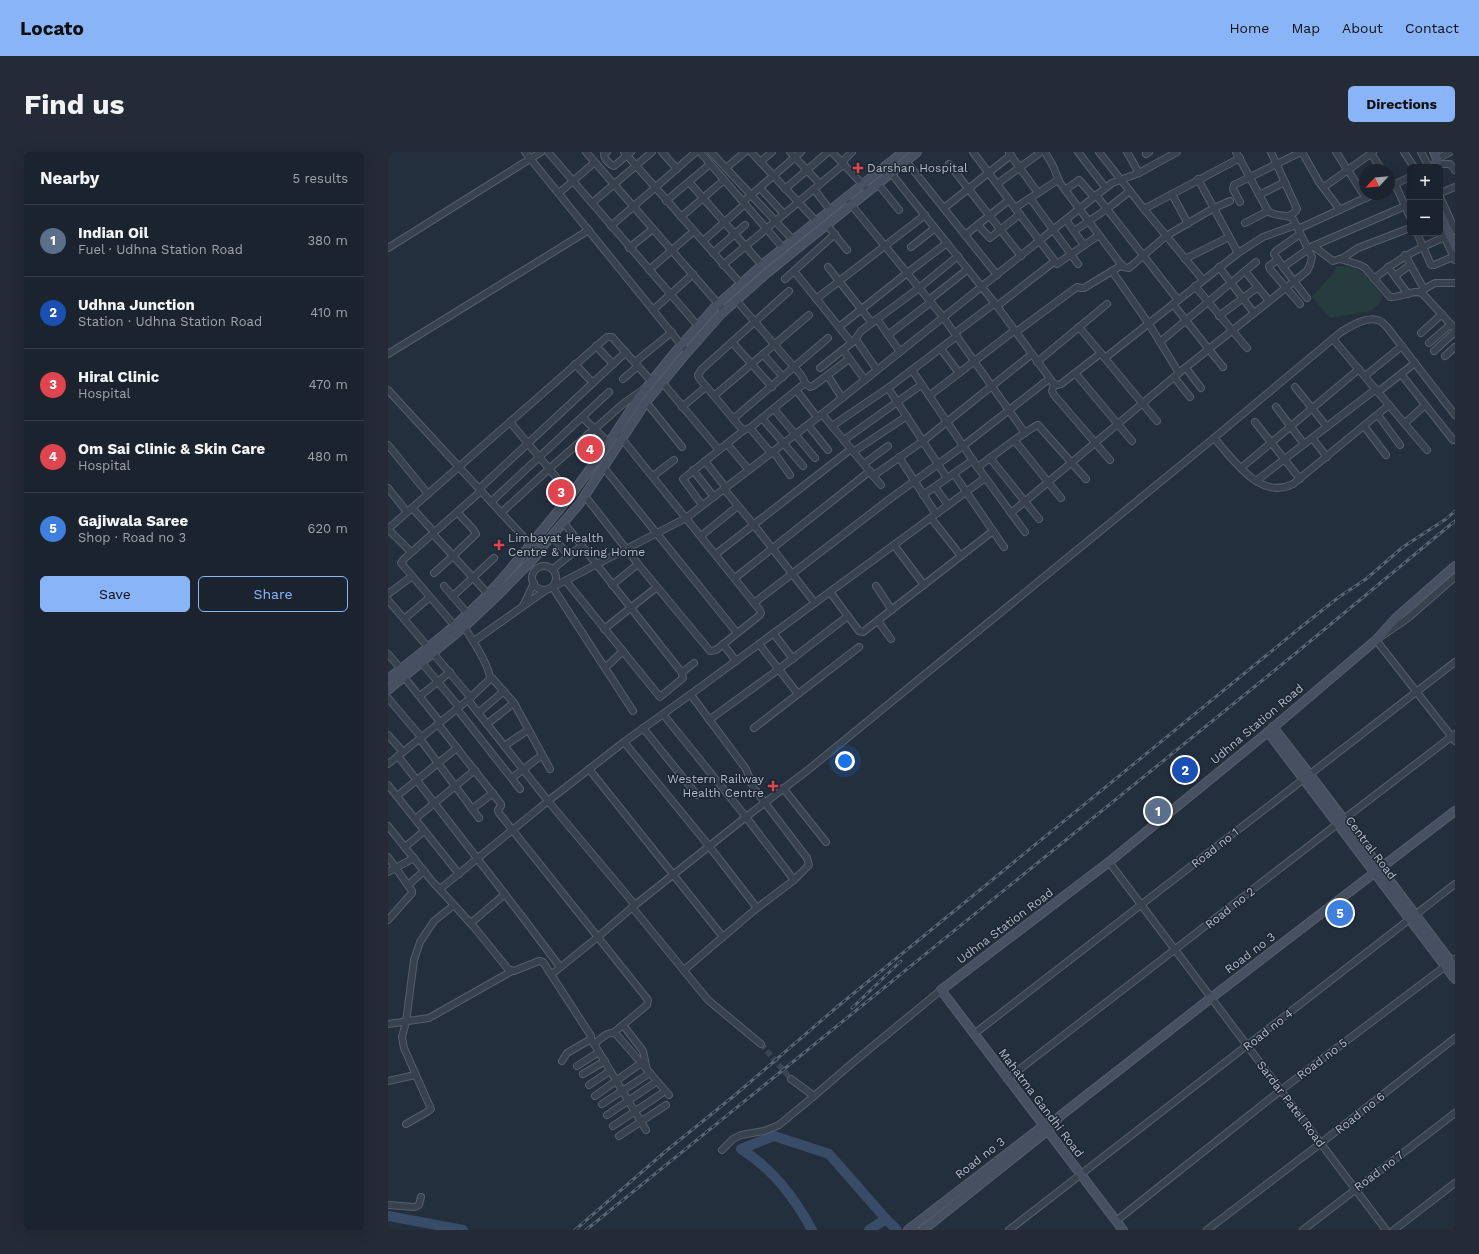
<!DOCTYPE html>
<html lang="en">
<head>
<meta charset="utf-8">
<style>
  :root { --surface:#1b232e; --page:#242b36; --text:#f1f3f6; --muted:#a0a4aa; --line:#39404a; --accent:#8ab4f8 }
  body { margin:0; font-family:"Work Sans",sans-serif; background:var(--page); color:var(--text) }
  .controls { position:absolute; right:12px; top:12px; display:grid; overflow:hidden; border-radius:6px; box-shadow:0 4px 16px #0002 }
  .controls button { width:36px; height:36px; display:grid; place-items:center; padding:0; border:0; border-bottom:1px solid var(--line); background:var(--surface); color:var(--text); font:20px sans-serif }
  .compass { position:absolute; left:971px; top:12px; width:36px; height:36px; border-radius:50%; background:var(--surface); box-shadow:0 4px 16px #0002; rotate:244deg }
  .you { position:absolute; left:457px; top:609px; width:14px; height:14px; margin:-10px; border:3px solid #fff; border-radius:50%; background:#1a73e8; box-shadow:0 0 0 6px #1a73e833 }
  .badge { display:grid; place-items:center; width:26px; height:26px; border-radius:50%; background:var(--accent); color:#fff; font-size:13px; font-weight:700 }
  .pin { position:absolute; translate:-50% -50%; border:2px solid #fff; box-shadow:0 1px 4px #0006 }
  .list { margin:0; padding:0; list-style:none }
  h2 { display:flex; justify-content:space-between; align-items:center; height:52px; margin:0; padding:0 16px; font-size:17px }
  h2 small { font-size:13px; font-weight:400; color:var(--muted) }
  .list li { display:grid; grid-template-columns:26px 1fr auto; gap:12px; align-items:center; box-sizing:border-box; height:72px; padding:0 16px; border-top:1px solid var(--line) }
  .list b { display:block; font-size:15px; white-space:nowrap }
  .list p { margin:0; font-size:13px; white-space:nowrap; color:var(--muted) }
  .list em { font-size:13px; font-style:normal; color:var(--muted) }
  .actions { display:flex; gap:8px; padding:12px 16px }
  .actions a { flex:1; padding:9px 0; border:1px solid var(--accent); border-radius:6px; text-align:center; font-size:14px; color:var(--accent) }
  .actions .main { background:var(--accent); color:#111 }
  .map { position:relative; flex:none; width:1067px; height:1078px; overflow:hidden; border-radius:6px }
  header { display:flex; align-items:center; gap:24px; box-sizing:border-box; height:56px; padding:0 20px; background:var(--accent); color:#111 }
  header strong { font-size:19px }
  nav { display:flex; gap:22px; margin-inline-start:auto; font-size:14px }
  .intro { display:flex; align-items:center; justify-content:space-between; box-sizing:border-box; height:96px; padding:0 24px }
  h1 { margin:0; font-size:28px }
  .button { padding:10px 18px; border-radius:6px; background:var(--accent); color:#111; font-size:14px; font-weight:700 }
  main { display:flex; gap:24px; padding:0 24px }
  aside { flex:1; background:var(--surface); border-radius:6px; box-shadow:0 4px 16px #0002 }
  .map>svg:first-child { display:block }
</style>
</head>
<body>
<header>
<strong>Locato</strong>
<nav><a>Home</a><a>Map</a><a>About</a><a>Contact</a></nav>
</header>
<div class="intro"><h1>Find us</h1><a class="button">Directions</a></div>
<main>
<aside>
<h2>Nearby<small>5 results</small></h2>
<ul class="list">
<li><span class="badge" style="background:#5c6f8a">1</span><div><b>Indian Oil</b><p>Fuel · Udhna Station Road</p></div><em>380 m</em></li>
<li><span class="badge" style="background:#1a4fb4">2</span><div><b>Udhna Junction</b><p>Station · Udhna Station Road</p></div><em>410 m</em></li>
<li><span class="badge" style="background:#e0444e">3</span><div><b>Hiral Clinic</b><p>Hospital</p></div><em>470 m</em></li>
<li><span class="badge" style="background:#e0444e">4</span><div><b>Om Sai Clinic &amp; Skin Care</b><p>Hospital</p></div><em>480 m</em></li>
<li><span class="badge" style="background:#3f7fe0">5</span><div><b>Gajiwala Saree</b><p>Shop · Road no 3</p></div><em>620 m</em></li>
</ul>
<div class="actions"><a class="main">Save</a><a>Share</a></div>
</aside>
<div class="map">
<svg width="1067" height="1078" viewBox="0 0 1067 1078">
  <rect width="100%" height="100%" fill="#242f3e"/>
  <polygon fill="#263c3f" points="948,114 966,115 977,123 994,144 993,150 983,159 942,166 924,145 946,120"/>
  <g fill="none" stroke-linecap="round" stroke-linejoin="round">
    <g stroke="#394c67" stroke-width="10">
      <polyline points="0,1064 75,1078"/>
      <path d="M424,1078c-18,-33 -39,-61 -71,-81l33,-13 55,18 57,65 11,11"/>
      <polyline points="481,1078 498,1067"/>
    </g>
    <polyline stroke="#3a4453" stroke-width="6" stroke-dasharray="6 3" stroke-linecap="butt" points="373,892 403,927"/>
    <defs>
      <g id="street">
        <polyline points="137,0 299,200"/>
        <polyline points="160,0 310,174"/>
        <polyline points="198,0 333,155"/>
        <path d="M219,0l-3,2c0,5 6,11 10,12l17,-14"/>
        <polyline points="236,0 353,132"/>
        <polyline points="274,0 289,17"/>
        <polyline points="312,0 395,96"/>
        <polyline points="323,0 405,88"/>
        <polyline points="363,0 428,69"/>
        <polyline points="402,0 432,32"/>
        <polyline points="444,0 477,35"/>
        <polyline points="585,0 669,112 711,83"/>
        <polyline points="657,0 665,14 672,31 735,115 741,116 778,84 826,56 842,49"/>
        <polyline points="690,0 717,35"/>
        <polyline points="711,0 756,57 815,128"/>
        <polyline points="739,0 751,21"/>
        <polyline points="883,0 909,57 907,60 901,64"/>
        <polyline points="914,0 931,30 952,58"/>
        <polyline points="948,0 978,46"/>
        <polyline points="982,0 994,18"/>
        <polyline points="1016,0 1026,15"/>
        <polyline points="1033,0 1041,15"/>
        <polyline points="621,1 650,41"/>
        <polyline points="758,2 761,0"/>
        <polyline points="1049,7 1062,0"/>
        <polyline points="518,9 609,123"/>
        <polyline points="372,10 384,0"/>
        <polyline points="454,10 464,0"/>
        <polyline points="561,12 633,104"/>
        <polyline points="1048,12 1062,12 1067,18"/>
        <polyline points="338,16 357,0"/>
        <polyline points="503,21 609,154 666,232 669,233 673,232 713,201"/>
        <polyline points="810,27 850,101"/>
        <polyline points="301,30 374,113"/>
        <polyline points="490,32 511,58"/>
        <polyline points="609,32 653,0"/>
        <polyline points="1007,32 1022,65"/>
        <polyline points="936,35 985,0"/>
        <polyline points="1001,35 1022,25"/>
        <polyline points="372,36 396,62"/>
        <polyline points="397,37 440,0"/>
        <polyline points="426,37 442,58"/>
        <polyline points="677,38 691,28 706,45"/>
        <polyline points="171,41 207,10"/>
        <polyline points="1052,41 1067,35"/>
        <polyline points="784,42 800,72"/>
        <polyline points="708,43 790,148"/>
        <polyline points="871,43 897,30"/>
        <polyline points="1052,45 1067,78"/>
        <polyline points="642,46 690,112"/>
        <polyline points="278,49 322,12"/>
        <polyline points="355,50 413,0"/>
        <polyline points="461,50 555,165 637,281"/>
        <polyline points="852,50 845,37 846,33 913,0"/>
        <polyline points="204,51 264,0"/>
        <polyline points="556,56 623,3"/>
        <polyline points="627,56 670,28"/>
        <polyline points="756,57 852,6"/>
        <polyline points="293,65 336,28"/>
        <polyline points="678,68 696,93"/>
        <polyline points="857,71 880,59"/>
        <polyline points="439,73 459,98"/>
        <polyline points="590,73 602,86 632,62"/>
        <polyline points="223,74 308,0"/>
        <polyline points="1052,75 1067,108"/>
        <polyline points="910,77 986,42"/>
        <polyline points="686,79 719,57 742,39"/>
        <polyline points="1029,81 1043,113 1046,113 1065,105"/>
        <polyline points="912,82 888,99 886,102 895,115 919,146"/>
        <polyline points="577,83 621,48"/>
        <polyline points="315,89 357,52"/>
        <polyline points="925,94 945,109 955,106 970,96 1022,76"/>
        <polyline points="523,95 547,76"/>
        <polyline points="0,96 153,0"/>
        <polyline points="241,96 265,77"/>
        <polyline points="325,101 357,73"/>
        <polyline points="1017,103 1036,137"/>
        <polyline points="797,107 841,85"/>
        <path d="M952,107l20,6 5,3 25,29c11,1 24,-9 33,-3l32,35"/>
        <polyline points="889,108 881,114 882,117 912,152"/>
        <polyline points="335,113 456,12"/>
        <polyline points="440,115 484,171"/>
        <polyline points="831,115 866,161"/>
        <polyline points="895,115 925,94 1022,52"/>
        <polyline points="1000,115 1020,142"/>
        <polyline points="261,118 306,79"/>
        <polyline points="406,119 463,190"/>
        <polyline points="724,119 761,172 791,221"/>
        <polyline points="857,119 881,149"/>
        <polyline points="1007,124 1022,113"/>
        <polyline points="397,127 447,82"/>
        <path d="M986,127c23,-20 43,-30 71,-42"/>
        <polyline points="807,134 859,196"/>
        <polyline points="1033,139 1047,131 1067,131"/>
        <polyline points="428,147 537,63"/>
        <polyline points="541,148 580,117"/>
        <path d="M349,149c16,19 33,38 49,57 6,7 17,16 19,25l-55,45 -6,2 -3,-2 -42,-50 -1,-3 4,-6 87,-78"/>
        <polyline points="785,152 835,215"/>
        <polyline points="609,154 667,109"/>
        <polyline points="265,158 305,122"/>
        <polyline points="831,164 870,135"/>
        <polyline points="489,167 512,200"/>
        <polyline points="451,175 519,121 559,91"/>
        <polyline points="691,175 769,269"/>
        <polyline points="628,180 689,135 693,136 696,136 734,113"/>
        <polyline points="567,181 607,151"/>
        <polyline points="1033,181 1054,162"/>
        <polyline points="500,183 543,150"/>
        <polyline points="945,187 1039,298"/>
        <polyline points="466,189 473,179 531,136 570,104"/>
        <polyline points="344,190 384,235"/>
        <polyline points="772,190 868,110"/>
        <polyline points="1041,191 1063,172"/>
        <polyline points="208,194 225,212"/>
        <polyline points="553,197 571,221"/>
        <polyline points="455,198 477,228"/>
        <polyline points="1046,199 1067,180"/>
        <polyline points="0,202 201,78"/>
        <polyline points="375,202 395,225"/>
        <polyline points="1057,204 1067,195"/>
        <polyline points="717,206 850,101 875,85 908,73"/>
        <polyline points="247,210 284,180"/>
        <polyline points="649,210 719,152"/>
        <polyline points="187,212 205,231"/>
        <polyline points="432,216 466,189 469,189 489,218"/>
        <polyline points="798,216 813,236"/>
        <polyline points="524,218 590,316"/>
        <polyline points="687,221 744,289"/>
        <polyline points="1013,222 1065,288"/>
        <polyline points="440,224 454,246"/>
        <polyline points="977,224 1014,194"/>
        <polyline points="786,225 802,245"/>
        <polyline points="235,227 250,214"/>
        <polyline points="274,230 331,298"/>
        <polyline points="417,231 422,235 425,234 461,207"/>
        <polyline points="666,232 664,239 666,243 722,308"/>
        <polyline points="907,235 939,275"/>
        <polyline points="500,236 559,326"/>
        <polyline points="0,238 142,392"/>
        <polyline points="409,239 429,265"/>
        <polyline points="990,240 1027,211"/>
        <polyline points="326,244 421,163"/>
        <polyline points="541,244 627,178"/>
        <polyline points="258,250 294,295"/>
        <polyline points="294,255 318,235"/>
        <polyline points="888,255 916,292"/>
        <polyline points="386,257 427,306"/>
        <polyline points="434,262 493,333"/>
        <polyline points="990,263 1012,293"/>
        <polyline points="194,265 221,291"/>
        <polyline points="374,266 415,314"/>
        <polyline points="345,267 440,186"/>
        <polyline points="122,270 183,343"/>
        <polyline points="867,270 912,327"/>
        <polyline points="1017,271 1037,253"/>
        <polyline points="420,273 440,298"/>
        <polyline points="444,274 500,236 569,184"/>
        <polyline points="976,274 998,303"/>
        <polyline points="362,276 383,301"/>
        <polyline points="200,282 216,299"/>
        <path d="M826,286c19,21 46,63 79,46l96,-79"/>
        <polyline points="924,286 939,305"/>
        <polyline points="456,288 533,233"/>
        <polyline points="627,289 673,346"/>
        <polyline points="339,292 361,318"/>
        <polyline points="0,293 40,342"/>
        <polyline points="385,299 402,323"/>
        <polyline points="465,300 519,264"/>
        <polyline points="511,305 548,362"/>
        <polyline points="602,306 651,367"/>
        <polyline points="317,309 338,336"/>
        <polyline points="476,312 500,294"/>
        <polyline points="216,316 349,481"/>
        <polyline points="853,316 971,217"/>
        <polyline points="305,318 326,345"/>
        <polyline points="566,322 616,395"/>
        <polyline points="265,324 286,308"/>
        <polyline points="485,324 535,289 644,202"/>
        <polyline points="868,329 988,237"/>
        <polyline points="547,335 560,353"/>
        <polyline points="0,336 19,360"/>
        <polyline points="91,337 238,200"/>
        <polyline points="336,337 366,373 427,451"/>
        <polyline points="535,343 585,308"/>
        <polyline points="197,344 250,412 322,499 328,498 372,463 373,461 371,457 231,283"/>
        <polyline points="103,350 221,240"/>
        <polyline points="314,353 295,327 356,278"/>
        <polyline points="24,356 46,380"/>
        <polyline points="113,361 161,317 235,252 256,237"/>
        <path d="M623,361l169,-141 127,-101 3,-6 2,-8 -19,-38c-6,-6 -17,-1 -25,-8l-32,-59"/>
        <polyline points="543,366 573,404"/>
        <polyline points="176,371 291,517 293,519 296,519 306,511"/>
        <polyline points="0,377 219,185 224,185 264,230"/>
        <polyline points="0,377 23,400"/>
        <path d="M637,380l-46,-63v-3c9,-6 53,-40 59,-41l48,54"/>
        <polyline points="45,382 100,442"/>
        <polyline points="164,384 181,404"/>
        <polyline points="313,384 350,354"/>
        <polyline points="506,393 536,433"/>
        <polyline points="328,402 463,297"/>
        <circle cx="156" cy="426" r="12"/>
        <polyline points="165,417 193,394"/>
        <polyline points="46,421 65,404 88,382 85,377 69,360"/>
        <polyline points="1067,425 1020,466 988,488 1067,589"/>
        <polyline points="347,426 482,319"/>
        <polyline points="178,429 272,545 295,526 293,519"/>
        <polyline points="224,433 250,412"/>
        <polyline points="56,434 79,461"/>
        <polyline points="488,434 504,458"/>
        <polyline points="163,436 298,366 434,262 691,57 724,31 751,21 789,0"/>
        <polyline points="167,439 245,559"/>
        <polyline points="442,440 471,479 475,480 605,379"/>
        <polyline points="0,442 23,425"/>
        <polyline points="65,444 106,406"/>
        <polyline points="0,448 83,546"/>
        <polyline points="366,451 503,346 575,294 661,227"/>
        <polyline points="135,454 146,431"/>
        <polyline points="16,467 41,446"/>
        <polyline points="490,469 503,487"/>
        <polyline points="66,473 13,411 16,407 93,339"/>
        <polyline points="216,477 269,435"/>
        <polyline points="386,482 405,507"/>
        <polyline points="86,489 158,438"/>
        <polyline points="335,492 348,509"/>
        <polyline points="371,492 410,542"/>
        <polyline points="0,502 13,517"/>
        <polyline points="34,511 71,555"/>
        <polyline points="217,516 235,499"/>
        <polyline points="16,525 52,570"/>
        <polyline points="102,527 104,526 126,551 162,617"/>
        <polyline points="32,544 62,520"/>
        <polyline points="0,546 33,585"/>
        <polyline points="80,548 160,649 247,753"/>
        <polyline points="69,557 132,637"/>
        <polyline points="90,561 116,539"/>
        <polyline points="275,562 358,665 406,728"/>
        <polyline points="321,568 391,517 460,464"/>
        <polyline points="50,572 113,652 113,654 110,658 111,661 260,848 259,853 225,881"/>
        <polyline points="99,572 126,551"/>
        <polyline points="255,576 309,643"/>
        <polyline points="366,576 471,495"/>
        <polyline points="0,583 15,600"/>
        <polyline points="32,587 91,666"/>
        <polyline points="236,590 321,694 369,756"/>
        <polyline points="116,594 140,578"/>
        <polyline points="10,604 136,767 172,815"/>
        <path d="M0,612l80,-64 22,-21c0,-13 -18,-40 -26,-52"/>
        <polyline points="201,617 335,785"/>
        <polyline points="124,626 154,603"/>
        <polyline points="0,633 71,722"/>
        <polyline points="395,636 438,690"/>
        <polyline points="9,644 69,596"/>
        <polyline points="84,657 105,641"/>
        <polyline points="27,667 87,618"/>
        <polyline points="0,674 43,728 86,775 120,817 126,819 151,809 155,810 203,884 203,887 258,978"/>
        <polyline points="17,695 36,679"/>
        <polyline points="0,705 24,739 24,741 0,768"/>
        <polyline points="721,710 998,1078"/>
        <polyline points="0,720 26,706"/>
        <polyline points="20,733 36,719"/>
        <polyline points="52,737 160,649 236,590 303,542 597,326"/>
        <polyline points="244,755 320,848 373,892"/>
        <polyline points="83,771 117,742"/>
        <polyline points="296,818 369,756 406,728 421,713 419,706 365,635 358,617 303,543"/>
        <path d="M164,822l47,-38 36,-31 111,-88 62,-47 406,-332 127,-106c10,-6 27,-17 39,-11 2,1 5,4 7,6l68,88"/>
        <polyline points="0,872 41,866 124,819"/>
        <polyline points="235,873 255,899 259,918"/>
        <polyline points="586,882 1067,510"/>
        <path d="M206,892c7,-5 14,-14 22,-10l53,61"/>
        <polyline points="174,909 179,901 203,887"/>
        <polyline points="189,914 211,900"/>
        <polyline points="195,922 217,909"/>
        <polyline points="403,927 426,944"/>
        <path d="M619,927c150,-115 298,-231 448,-345"/>
        <polyline points="0,929 27,923"/>
        <polyline points="201,933 222,919"/>
        <polyline points="207,944 253,911"/>
        <polyline points="214,952 262,921"/>
        <polyline points="219,963 265,932"/>
        <polyline points="18,972 39,960 43,957 16,896 14,885 18,870 26,808 32,790 46,769 66,753"/>
        <polyline points="225,974 273,942"/>
        <polyline points="231,984 278,953"/>
        <polyline points="334,998 345,987 353,983 376,979 391,973 426,944 462,913 553,838"/>
        <polyline points="0,1053 27,1055 31,1053 33,1045"/>
        <polyline points="728,1069 893,938 1067,807"/>
        <polyline points="621,1078 1067,732"/>
        <polyline points="819,1078 933,991 1067,886"/>
        <polyline points="915,1078 1067,961"/>
        <polyline points="1006,1078 1067,1031"/>
      </g>
      <g id="secondary">
        <polyline points="1045,15 1048,12 1049,7 1046,0"/>
        <polyline points="1052,61 1067,94"/>
        <polyline points="144,391 183,343 221,291 251,245 289,198 326,156 374,113 515,0"/>
        <polyline points="151,399 192,351 258,250 296,204 333,162 379,121 529,0"/>
        <path d="M0,527c36,-28 73,-56 104,-89 13,-14 24,-28 36,-42"/>
        <path d="M0,538l76,-63 35,-33 40,-41c2,-4 0,-8 -4,-10l-5,1c-3,4 -3,8 1,11l6,-1"/>
        <path d="M885,575c62,79 121,160 182,240"/>
        <polyline points="880,580 1067,827"/>
        <polyline points="520,1078 659,971"/>
        <polyline points="535,1078 659,979 672,964 823,846 1067,659"/>
        <polyline points="735,1078 553,838 721,710 880,580 988,488 1008,466 1067,414"/>
      </g>
    </defs>
    <use href="#street" stroke="#565f6c" stroke-width="8"/>
    <use href="#secondary" stroke="#565f6c" stroke-width="10"/>
    <use href="#street" stroke="#38414e" stroke-width="6"/>
    <use href="#secondary" stroke="#465061" stroke-width="8"/>
    <defs>
      <g id="rail">
        <polyline points="464,856 513,809"/>
        <polyline points="187,1078 278,999 347,943 449,855 913,475 951,445 978,427 1015,395 1058,367 1067,359"/>
        <polyline points="198,1078 908,501 1067,369"/>
      </g>
    </defs>
    <use href="#rail" stroke="#5a6575" stroke-width="3"/>
    <use href="#rail" stroke="#1d2633" stroke-width="1.5" stroke-dasharray="4.5" stroke-linecap="butt"/>
  </g>
  <g fill="#e0444e" stroke="#1d2633" stroke-width="1.5">
    <path d="M468 10h4v4h4v4h-4v4h-4v-4h-4v-4h4z"/>
    <path d="M109 387h4v4h4v4h-4v4h-4v-4h-4v-4h4z"/>
    <path d="M383 628h4v4h4v4h-4v4h-4v-4h-4v-4h4z"/>
  </g>
  <g text-anchor="middle" dominant-baseline="central" stroke-width="3" stroke-linejoin="round" paint-order="stroke">
    <g font-size="12" fill="#b4bcc9" stroke="#1d2633" text-anchor="start">
      <text x="479" y="16">Darshan Hospital</text>
      <text x="120" y="386">Limbayat Health<tspan x="120" dy="14">Centre &amp; Nursing Home</tspan></text>
      <text x="376" y="627" text-anchor="end">Western Railway<tspan x="376" dy="14">Health Centre</tspan></text>
    </g>
    <g font-size="12" fill="#b4bcc9" stroke="#1d2633">
      <text transform="translate(869 572) rotate(-40)">Udhna Station Road</text>
      <text transform="translate(827 696) rotate(-38)">Road no 1</text>
      <text transform="translate(983 696) rotate(53)">Central Road</text>
      <text transform="translate(842 756) rotate(-38)">Road no 2</text>
      <text transform="translate(617 774) rotate(-37)">Udhna Station Road</text>
      <text transform="translate(862 801) rotate(-37)">Road no 3</text>
      <text transform="translate(880 878) rotate(-38)">Road no 4</text>
      <text transform="translate(934 907) rotate(-37)">Road no 5</text>
      <text transform="translate(653 951) rotate(53)">Mahatma Gandhi Road</text>
      <text transform="translate(903 952) rotate(53)">Sardar Patel Road</text>
      <text transform="translate(972 961) rotate(-38)">Road no 6</text>
      <text transform="translate(592 1006) rotate(-38)">Road no 3</text>
      <text transform="translate(991 1019) rotate(-37)">Road no 7</text>
    </g>
  </g>
</svg>
<div class="controls">
<button>+</button>
<button>−</button>
</div>
<svg class="compass" viewBox="-18 -18 36 36"><path d="M0-13l5 13h-10z" fill="#e53935"/><path d="M0 13l5-13h-10z" fill="#a0a4aa"/></svg>
<div class="you"></div>
<div class="pin badge" style="left:770px;top:659px;background:#5c6f8a">1</div>
<div class="pin badge" style="left:797px;top:618px;background:#1a4fb4">2</div>
<div class="pin badge" style="left:173px;top:340px;background:#e0444e">3</div>
<div class="pin badge" style="left:202px;top:297px;background:#e0444e">4</div>
<div class="pin badge" style="left:952px;top:761px;background:#3f7fe0">5</div>
</div>
</main>
</body>
</html>
